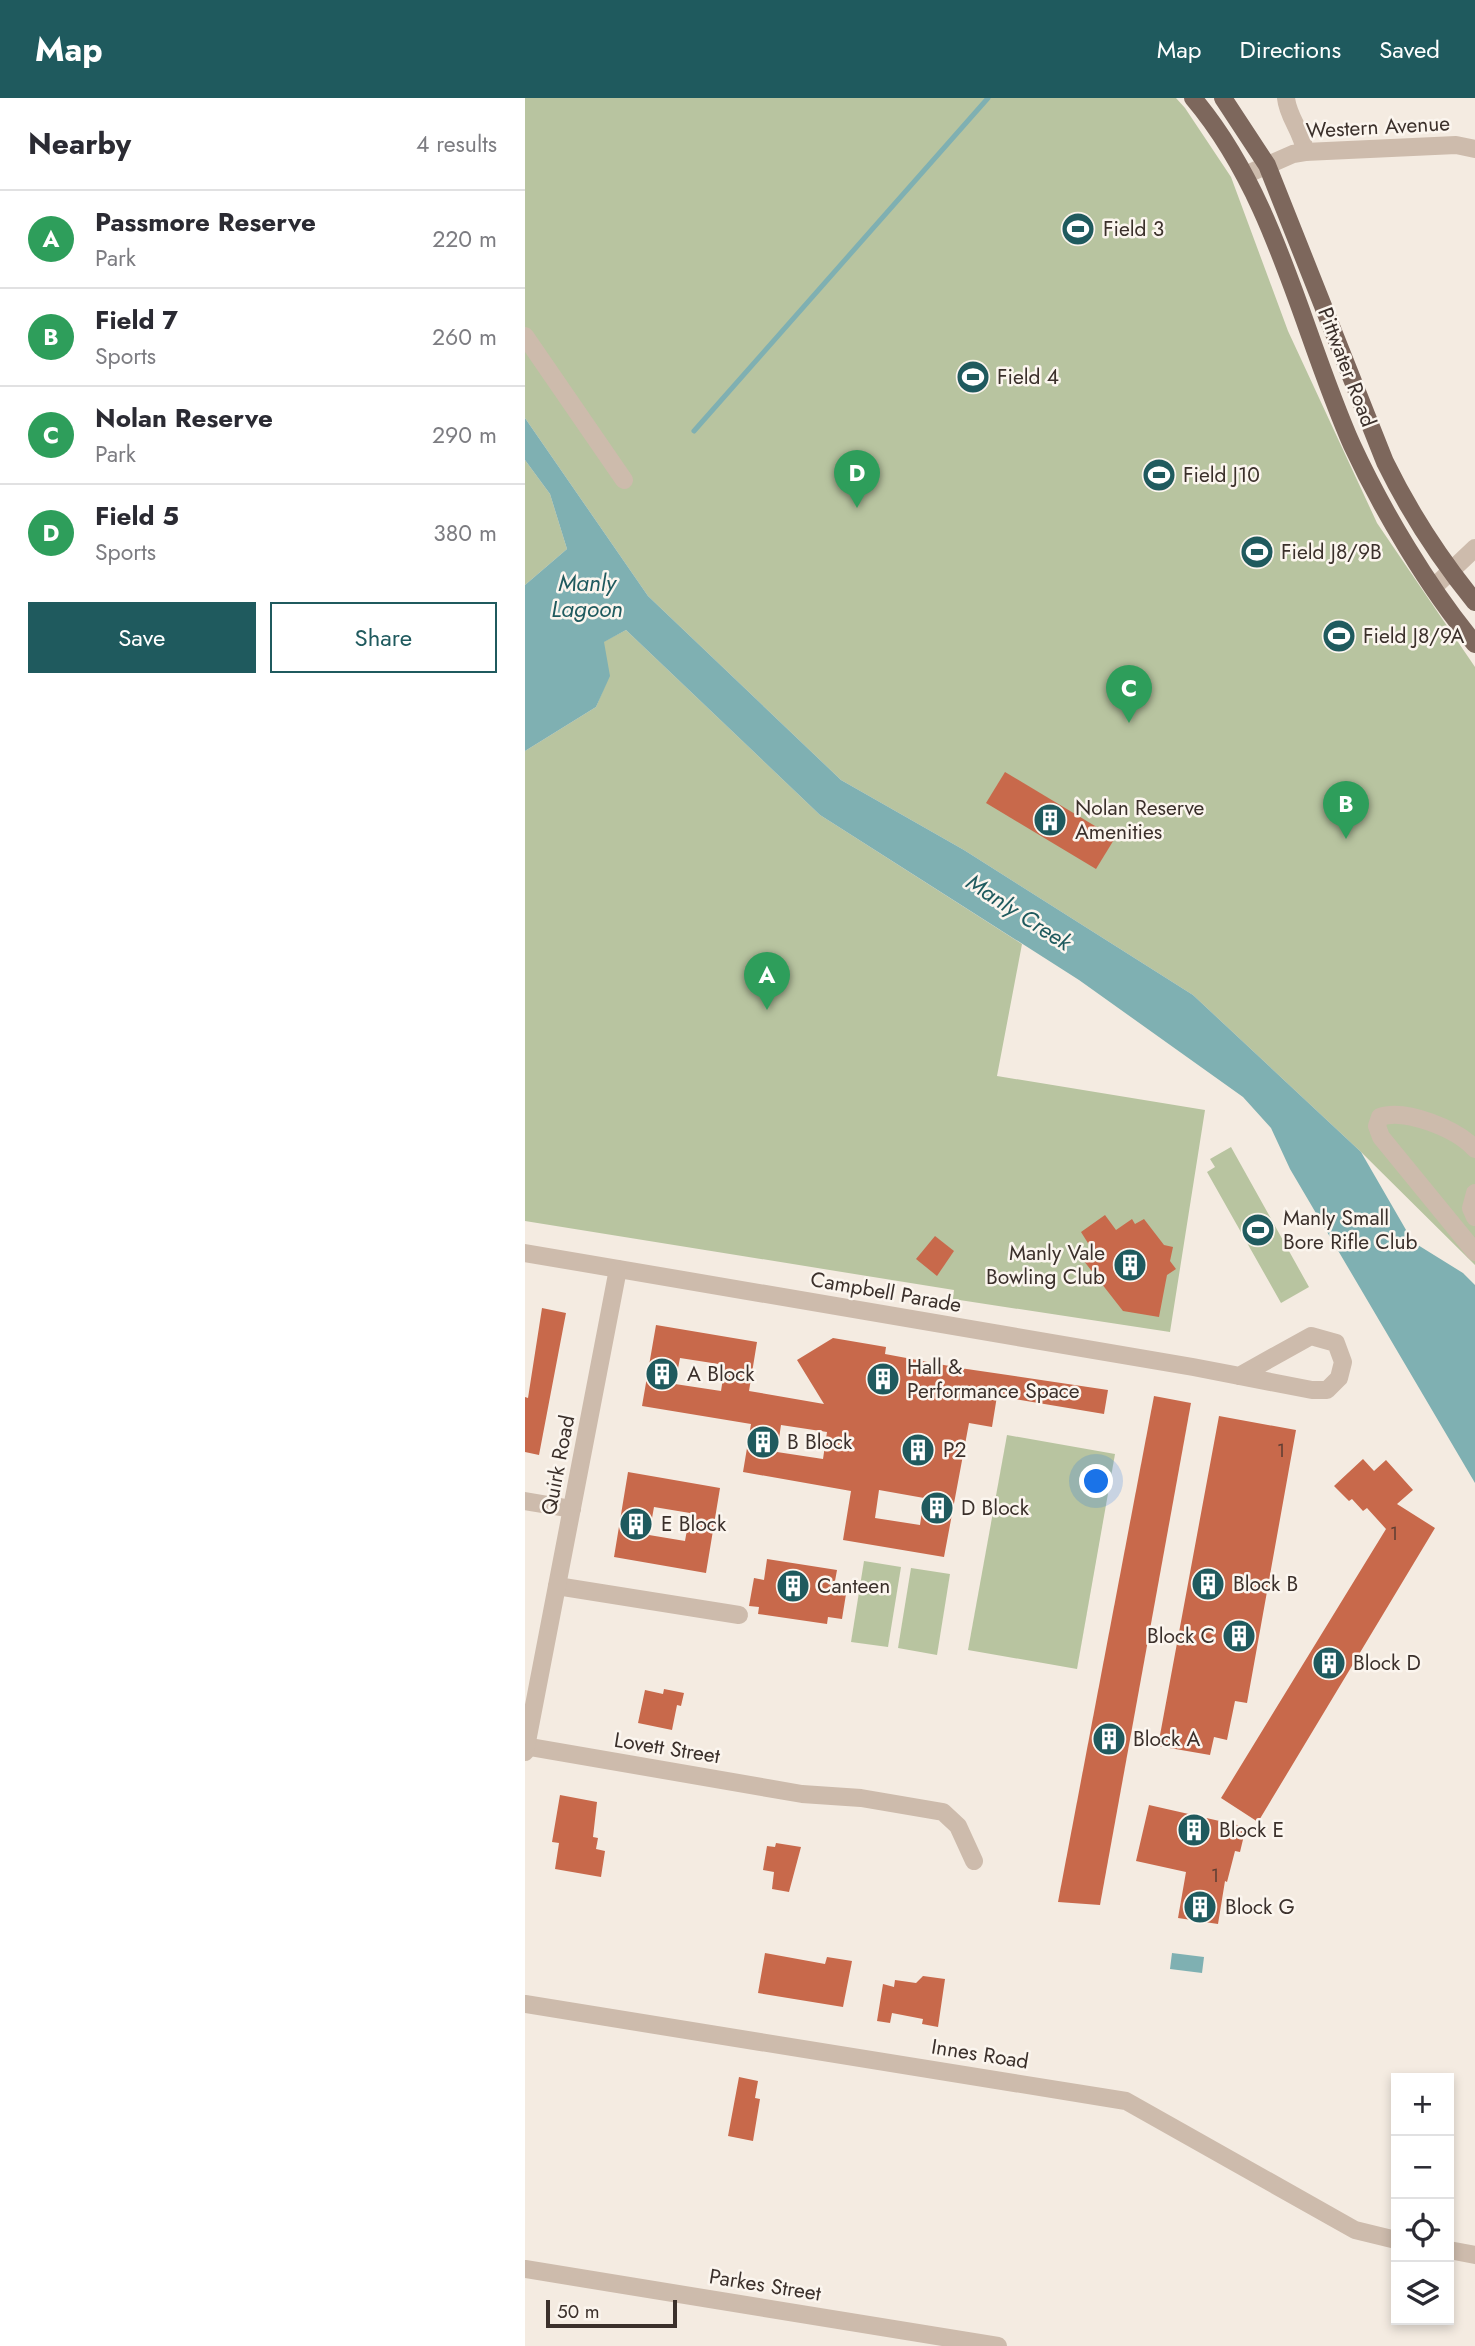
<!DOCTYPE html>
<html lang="en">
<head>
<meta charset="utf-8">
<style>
  :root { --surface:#fff; --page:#f2f2f3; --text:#2b2b33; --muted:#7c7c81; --line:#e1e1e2; --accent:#1f5a5e }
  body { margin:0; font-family:Jost,sans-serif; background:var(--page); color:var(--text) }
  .controls { position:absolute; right:21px; bottom:21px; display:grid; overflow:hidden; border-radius:0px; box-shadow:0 4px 10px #0003 }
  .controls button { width:63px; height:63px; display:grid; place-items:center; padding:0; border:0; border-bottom:2px solid var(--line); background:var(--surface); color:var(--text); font:35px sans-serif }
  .scale { position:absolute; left:21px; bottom:18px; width:131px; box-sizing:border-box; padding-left:7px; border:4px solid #3b302b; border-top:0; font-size:19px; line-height:24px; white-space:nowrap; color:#3b302b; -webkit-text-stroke:5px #fbf5ee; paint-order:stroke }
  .you { position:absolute; left:572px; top:1384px; width:24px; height:24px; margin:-18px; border:5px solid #fff; border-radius:50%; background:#1a73e8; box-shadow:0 0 0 10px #1a73e833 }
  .badge { display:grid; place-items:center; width:46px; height:46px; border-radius:50%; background:var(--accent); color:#fff; font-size:23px; font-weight:700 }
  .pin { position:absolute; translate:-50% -58px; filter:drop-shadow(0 2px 4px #0008) }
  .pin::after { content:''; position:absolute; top:37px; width:24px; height:21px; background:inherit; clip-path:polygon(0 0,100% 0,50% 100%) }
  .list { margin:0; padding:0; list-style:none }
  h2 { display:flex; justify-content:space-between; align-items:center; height:91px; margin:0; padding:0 28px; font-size:30px }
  h2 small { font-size:23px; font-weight:400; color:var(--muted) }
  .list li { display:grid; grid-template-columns:46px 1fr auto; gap:21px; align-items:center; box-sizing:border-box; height:98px; padding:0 28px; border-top:2px solid var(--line) }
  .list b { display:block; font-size:26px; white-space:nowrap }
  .list p { margin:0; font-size:23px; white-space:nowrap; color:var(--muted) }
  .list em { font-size:23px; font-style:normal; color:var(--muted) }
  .actions { display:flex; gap:14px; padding:21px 28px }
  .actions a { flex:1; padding:16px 0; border:2px solid var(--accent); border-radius:0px; text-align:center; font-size:24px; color:var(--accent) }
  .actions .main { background:var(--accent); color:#fff }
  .icon { flex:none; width:38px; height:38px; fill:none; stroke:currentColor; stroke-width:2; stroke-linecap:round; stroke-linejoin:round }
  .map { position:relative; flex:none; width:950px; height:2248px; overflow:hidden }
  header { display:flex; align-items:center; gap:42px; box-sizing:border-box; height:98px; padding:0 35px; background:var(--accent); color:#fff }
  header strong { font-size:33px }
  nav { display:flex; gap:38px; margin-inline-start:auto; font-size:24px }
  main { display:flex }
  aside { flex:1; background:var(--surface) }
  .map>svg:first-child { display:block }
</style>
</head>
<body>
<header>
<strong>Map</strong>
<nav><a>Map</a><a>Directions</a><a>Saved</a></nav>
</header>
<main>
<aside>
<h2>Nearby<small>4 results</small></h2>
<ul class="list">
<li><span class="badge" style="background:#2e9e5b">A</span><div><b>Passmore Reserve</b><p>Park</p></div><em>220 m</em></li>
<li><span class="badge" style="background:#2e9e5b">B</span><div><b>Field 7</b><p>Sports</p></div><em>260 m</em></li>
<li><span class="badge" style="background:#2e9e5b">C</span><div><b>Nolan Reserve</b><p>Park</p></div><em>290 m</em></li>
<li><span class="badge" style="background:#2e9e5b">D</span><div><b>Field 5</b><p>Sports</p></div><em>380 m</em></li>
</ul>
<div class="actions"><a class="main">Save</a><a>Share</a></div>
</aside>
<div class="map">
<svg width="950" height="2248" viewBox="0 0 950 2248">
  <rect width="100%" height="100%" fill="#f4ebe1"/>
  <g fill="#b8c4a0">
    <polygon points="0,0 651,0 660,10 706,79 763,233 852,425 950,569 950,1167 836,1054 668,897 439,752 316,682 123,498 0,320"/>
    <polygon points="0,362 25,396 42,451 0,487"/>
    <polygon points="101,532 295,717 497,846 472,978 680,1012 645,1234 428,1201 429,1192 0,1123 0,653 71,609 84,578 78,544"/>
    <polygon points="706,1049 784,1189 756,1205 682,1074 690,1069 685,1061"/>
    <polygon points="482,1337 590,1356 552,1571 443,1552"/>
    <polygon points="339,1463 376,1469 363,1549 326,1544"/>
    <polygon points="386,1470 425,1476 412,1557 373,1550"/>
  </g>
  <g fill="#7fb0b2">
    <polygon points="0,320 123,498 316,682 439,752 668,897 836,1054 888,1144 938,1175 950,1187 950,1385 765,1071 746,1030 718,999 554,882 295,717 101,532 79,544 85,578 71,609 0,653 0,487 42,451 25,396 0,362"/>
    <polygon points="647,1855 679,1859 677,1875 645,1871"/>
  </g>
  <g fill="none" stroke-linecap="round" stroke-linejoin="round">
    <polyline stroke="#7fb0b2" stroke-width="5" points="169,333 463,0"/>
  </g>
  <g fill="#c8694b" fill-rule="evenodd">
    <polygon points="480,674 590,740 571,771 461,705"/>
    <polygon points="580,1117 591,1132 607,1121 610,1126 619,1121 639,1147 648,1149 645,1163 651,1171 642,1177 634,1219 598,1213 555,1158 566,1150 556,1134"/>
    <polygon points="410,1138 429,1153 412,1178 391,1161"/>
    <polygon points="17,1210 41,1215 14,1357 0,1354 0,1299 3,1300"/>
    <path d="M131,1227l101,17 -8,49 75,13 -27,-44 36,-22 53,9 -1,7 75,14 148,22 -4,24 -107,-18 -5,31 -23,-4 -25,134 -101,-17 8,-49 -108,-19 8,-48 -109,-18zM155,1260l45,7 -4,26 -46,-7zM256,1327l46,7 -4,27 -46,-7zM354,1392l45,8 -4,27 -45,-7z"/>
    <polygon points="629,1298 666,1305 575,1807 533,1804"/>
    <polygon points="694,1318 771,1332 722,1605 710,1603 702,1642 689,1639 685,1657 633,1648"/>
    <polygon points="838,1361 849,1373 861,1362 888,1392 872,1406 910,1430 733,1724 696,1700 861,1431 842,1410 838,1413 827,1401 824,1403 809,1388"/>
    <path d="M103,1374l92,16 -14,85 -92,-16zM129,1409l36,6 -5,28 -36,-6z"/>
    <polygon points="242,1461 312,1472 308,1494 321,1496 317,1521 303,1519 302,1526 233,1516 234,1509 224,1508 229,1480 239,1482"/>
    <polygon points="139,1591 159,1595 156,1608 152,1607 147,1632 113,1625 120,1592 138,1596"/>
    <polygon points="35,1697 72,1704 68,1739 73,1740 71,1751 80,1753 76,1779 30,1771 34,1745 27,1744"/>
    <polygon points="624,1707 721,1729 715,1754 710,1753 702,1784 700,1783 693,1826 653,1820 661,1774 611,1763"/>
    <polygon points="251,1745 276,1749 264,1794 247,1791 249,1774 238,1772 242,1748 250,1749"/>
    <polygon points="240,1855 300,1866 302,1859 327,1863 318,1909 233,1895"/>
    <polygon points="398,1878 420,1881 413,1929 397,1926 398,1921 367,1915 365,1925 352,1923 358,1886 369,1889 370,1882 391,1885"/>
    <polygon points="214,1979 233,1983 230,2000 235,2001 228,2043 203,2038"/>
  </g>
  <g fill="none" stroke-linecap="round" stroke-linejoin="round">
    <g stroke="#cdbbac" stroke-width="18">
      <path d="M761,0c2,20 17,34 19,54"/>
      <polyline points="720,77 768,56 780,54 931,47 950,51"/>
      <polyline points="0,238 99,382"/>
      <polyline points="910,488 950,450"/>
      <path d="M950,1051c-18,-20 -70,-41 -95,-32l-3,9 4,11 94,115"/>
      <polyline points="950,1095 946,1110 950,1119"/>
      <polyline points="0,1155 668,1269 787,1292 802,1292 814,1280 818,1264 811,1245 786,1238 714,1278"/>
      <polyline points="0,1403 47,1411"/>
      <polyline points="32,1488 214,1517"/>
      <polyline points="0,1648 277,1696 336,1700 418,1714 433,1728 449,1763"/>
      <polyline points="0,1654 93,1171"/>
      <polyline points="0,1906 601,2003 830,2132 871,2142"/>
      <polyline points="924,2152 950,2157"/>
      <polyline points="0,2171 473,2248"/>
    </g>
    <g stroke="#7d675c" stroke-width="18">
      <path d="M668,0c83,98 108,232 159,347 30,65 77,144 123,199"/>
      <path d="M698,0l44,67 118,297c25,51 55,97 90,140"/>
    </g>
  </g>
  <defs>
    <symbol id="stadium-disc" viewBox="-11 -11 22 22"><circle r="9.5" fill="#1f5a5e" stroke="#fbf5ee"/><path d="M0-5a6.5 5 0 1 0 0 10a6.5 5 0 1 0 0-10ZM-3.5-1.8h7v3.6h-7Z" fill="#fff"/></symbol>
    <symbol id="building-disc" viewBox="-11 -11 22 22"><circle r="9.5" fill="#1f5a5e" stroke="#fbf5ee"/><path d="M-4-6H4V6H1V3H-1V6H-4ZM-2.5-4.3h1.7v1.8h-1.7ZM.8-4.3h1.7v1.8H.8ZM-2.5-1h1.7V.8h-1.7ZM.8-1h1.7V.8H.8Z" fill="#fff"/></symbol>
  </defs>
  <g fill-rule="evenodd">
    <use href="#stadium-disc" x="534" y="112" width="38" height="38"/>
    <use href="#stadium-disc" x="429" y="260" width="38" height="38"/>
    <use href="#stadium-disc" x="615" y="358" width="38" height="38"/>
    <use href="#stadium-disc" x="713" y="435" width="38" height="38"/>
    <use href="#stadium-disc" x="795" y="519" width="38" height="38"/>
    <use href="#building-disc" x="506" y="703" width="38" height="38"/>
    <use href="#stadium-disc" x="714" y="1113" width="38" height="38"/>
    <use href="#building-disc" x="586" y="1148" width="38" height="38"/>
    <use href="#building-disc" x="118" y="1257" width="38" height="38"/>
    <use href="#building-disc" x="339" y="1262" width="38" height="38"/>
    <use href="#building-disc" x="219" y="1325" width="38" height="38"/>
    <use href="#building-disc" x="374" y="1333" width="38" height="38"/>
    <use href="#building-disc" x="393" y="1391" width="38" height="38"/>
    <use href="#building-disc" x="92" y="1407" width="38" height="38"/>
    <use href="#building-disc" x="664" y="1467" width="38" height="38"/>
    <use href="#building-disc" x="249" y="1469" width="38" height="38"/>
    <use href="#building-disc" x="695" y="1519" width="38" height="38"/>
    <use href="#building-disc" x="785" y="1546" width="38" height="38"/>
    <use href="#building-disc" x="565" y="1622" width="38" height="38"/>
    <use href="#building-disc" x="650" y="1713" width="38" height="38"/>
    <use href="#building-disc" x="656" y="1790" width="38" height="38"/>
  </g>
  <g text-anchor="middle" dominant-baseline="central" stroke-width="5" stroke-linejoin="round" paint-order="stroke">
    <g font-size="18" fill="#5e3e33">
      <text x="756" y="1353">1</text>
      <text x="869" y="1436">1</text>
      <text x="690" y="1778">1</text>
    </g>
    <g font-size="21" fill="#3b302b" stroke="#fbf5ee">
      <text transform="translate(853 29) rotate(-3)">Western Avenue</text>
      <text transform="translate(822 269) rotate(69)">Pittwater Road</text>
      <text transform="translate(361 1194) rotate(10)">Campbell Parade</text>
      <text transform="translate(33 1367) rotate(-79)">Quirk Road</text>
      <text transform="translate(142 1650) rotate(9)">Lovett Street</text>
      <text transform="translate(455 1956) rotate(9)">Innes Road</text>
      <text transform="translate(240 2187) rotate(9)">Parkes Street</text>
    </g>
    <g font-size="21" fill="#3b302b" stroke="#fbf5ee" text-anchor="start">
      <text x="578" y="131">Field 3</text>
      <text x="472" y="279">Field 4</text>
      <text x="658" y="377">Field J10</text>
      <text x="756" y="454">Field J8/9B</text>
      <text x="838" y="538">Field J8/9A</text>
      <text x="550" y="710">Nolan Reserve<tspan x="550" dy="24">Amenities</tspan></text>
      <text x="758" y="1120">Manly Small<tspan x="758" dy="24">Bore Rifle Club</tspan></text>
      <text x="580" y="1155" text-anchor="end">Manly Vale<tspan x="580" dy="24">Bowling Club</tspan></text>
      <text x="382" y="1269">Hall &amp;<tspan x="382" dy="24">Performance Space</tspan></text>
      <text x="162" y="1276">A Block</text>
      <text x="262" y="1344">B Block</text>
      <text x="418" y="1352">P2</text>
      <text x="436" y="1410">D Block</text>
      <text x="136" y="1426">E Block</text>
      <text x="708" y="1486">Block B</text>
      <text x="292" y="1488">Canteen</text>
      <text x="690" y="1538" text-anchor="end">Block C</text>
      <text x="828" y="1565">Block D</text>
      <text x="608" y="1641">Block A</text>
      <text x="694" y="1732">Block E</text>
      <text x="700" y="1809">Block G</text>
    </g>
    <g font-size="23" font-style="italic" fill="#1f5a5e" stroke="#fbf5ee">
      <text x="62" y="485">Manly<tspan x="62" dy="26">Lagoon</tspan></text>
      <text transform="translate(494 814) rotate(33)">Manly Creek</text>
    </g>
  </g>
</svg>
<div class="controls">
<button>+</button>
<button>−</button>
<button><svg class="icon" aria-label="locate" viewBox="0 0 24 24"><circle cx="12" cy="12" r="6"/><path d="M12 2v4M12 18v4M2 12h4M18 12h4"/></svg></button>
<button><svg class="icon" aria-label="layers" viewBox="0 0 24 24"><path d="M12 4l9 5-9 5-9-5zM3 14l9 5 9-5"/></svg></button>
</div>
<div class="scale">50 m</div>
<div class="you"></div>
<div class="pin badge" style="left:242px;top:912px;background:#2e9e5b">A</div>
<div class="pin badge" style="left:821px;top:741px;background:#2e9e5b">B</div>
<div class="pin badge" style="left:604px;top:625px;background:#2e9e5b">C</div>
<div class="pin badge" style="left:332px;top:410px;background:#2e9e5b">D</div>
</div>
</main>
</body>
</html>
